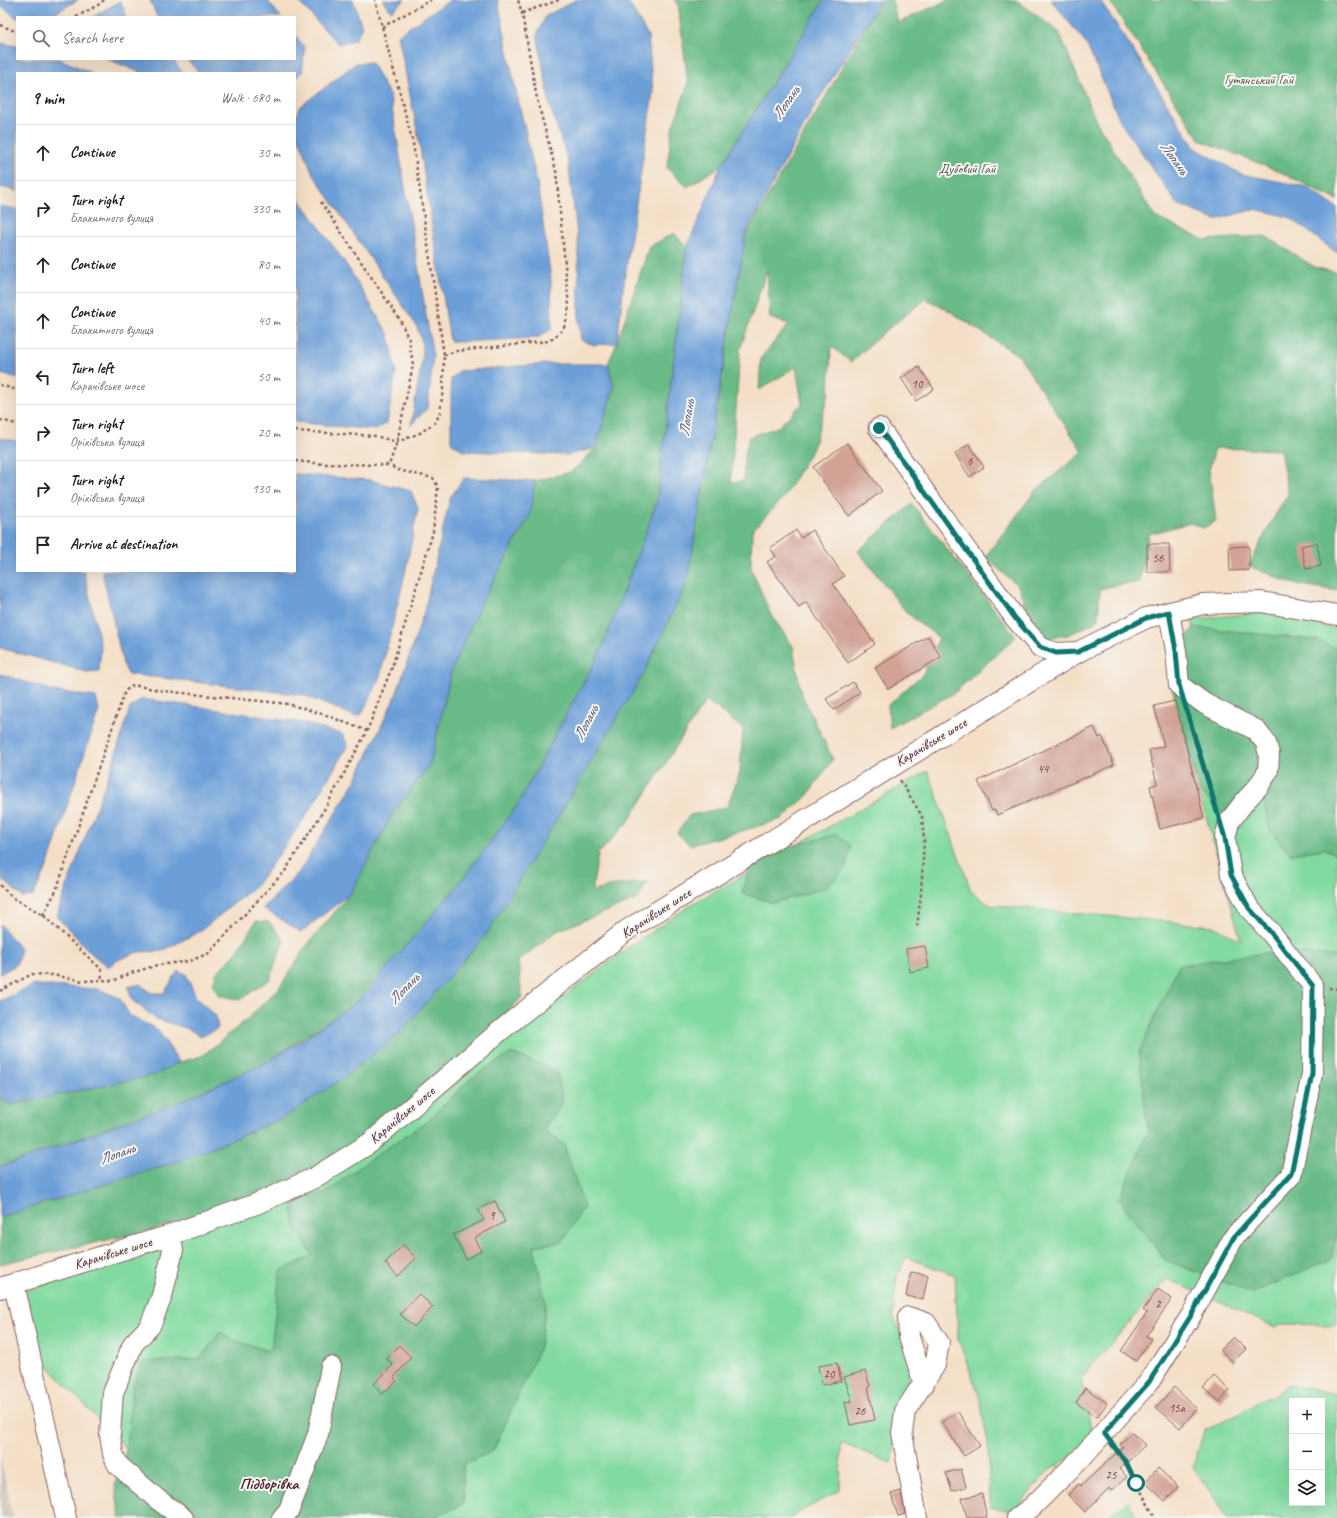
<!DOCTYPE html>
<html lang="en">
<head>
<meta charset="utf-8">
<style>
  :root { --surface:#fff; --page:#f6f6f6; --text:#202124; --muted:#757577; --line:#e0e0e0 }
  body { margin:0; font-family:Caveat,sans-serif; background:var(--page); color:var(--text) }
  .controls { position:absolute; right:12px; bottom:12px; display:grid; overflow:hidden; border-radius:0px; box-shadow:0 4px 16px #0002 }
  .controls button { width:36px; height:36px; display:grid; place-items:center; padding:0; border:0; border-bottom:1px solid var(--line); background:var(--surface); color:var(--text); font:20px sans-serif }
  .stop { position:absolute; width:12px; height:12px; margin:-9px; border:3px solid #0f766e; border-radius:50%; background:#fff }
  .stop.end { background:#0f766e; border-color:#fff; box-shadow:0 1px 4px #0008 }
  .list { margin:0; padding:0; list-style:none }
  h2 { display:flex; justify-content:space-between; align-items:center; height:52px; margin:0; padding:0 16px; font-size:17px }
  h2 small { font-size:13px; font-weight:400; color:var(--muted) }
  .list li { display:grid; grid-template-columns:26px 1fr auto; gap:12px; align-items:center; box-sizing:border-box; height:56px; padding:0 16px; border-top:1px solid var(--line) }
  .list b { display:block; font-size:15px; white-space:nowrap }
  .list p { margin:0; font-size:13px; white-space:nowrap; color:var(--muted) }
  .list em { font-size:13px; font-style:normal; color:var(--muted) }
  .icon { flex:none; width:22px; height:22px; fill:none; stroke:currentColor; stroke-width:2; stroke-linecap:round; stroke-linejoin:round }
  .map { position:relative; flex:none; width:1337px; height:1518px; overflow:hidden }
  .search { position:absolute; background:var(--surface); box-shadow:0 4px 16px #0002; left:16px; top:16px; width:280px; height:44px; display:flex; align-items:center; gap:10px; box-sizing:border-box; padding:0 14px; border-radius:0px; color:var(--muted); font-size:15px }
  .panel { position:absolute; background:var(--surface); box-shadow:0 4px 16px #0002; left:16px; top:72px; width:280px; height:500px; border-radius:0px }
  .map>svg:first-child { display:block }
</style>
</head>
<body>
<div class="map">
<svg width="1337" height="1518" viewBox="0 0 1337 1518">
  <rect width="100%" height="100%" fill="#f6f6f2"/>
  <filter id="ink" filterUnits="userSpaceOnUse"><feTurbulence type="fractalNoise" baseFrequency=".025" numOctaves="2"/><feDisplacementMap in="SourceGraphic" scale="8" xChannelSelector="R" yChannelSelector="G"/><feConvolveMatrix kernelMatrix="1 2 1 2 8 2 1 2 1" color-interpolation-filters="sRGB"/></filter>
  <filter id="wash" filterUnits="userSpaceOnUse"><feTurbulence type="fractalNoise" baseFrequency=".012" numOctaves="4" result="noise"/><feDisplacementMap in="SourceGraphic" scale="16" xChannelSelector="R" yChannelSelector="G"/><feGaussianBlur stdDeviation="0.9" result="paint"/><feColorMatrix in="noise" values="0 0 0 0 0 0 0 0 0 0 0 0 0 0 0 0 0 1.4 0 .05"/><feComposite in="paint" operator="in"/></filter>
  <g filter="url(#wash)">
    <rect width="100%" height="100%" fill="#f4dfc6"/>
    <polygon fill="#ccc2b9" points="0,1456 13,1518 0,1518"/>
    <g fill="#81da9f" stroke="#667c65" fill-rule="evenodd">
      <polygon points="1262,612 1337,629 1337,680 1194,627 1191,620"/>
      <polygon points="928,771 971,891 989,905 1213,926 1241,941 1198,788 1258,778 1337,844 1337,1325 1281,1324 1275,1327 1167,1279 1081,1378 1094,1443 1049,1470 1014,1511 990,1507 988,1442 979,1395 958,1339 955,1275 906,1257 897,1276 893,1316 903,1338 910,1364 905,1411 891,1463 841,1443 840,1490 789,1518 401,1518 126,1449 42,1360 26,1291 292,1196 463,1078 516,1033 625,950 692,904"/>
      <path d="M1287,1385l50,9v124h-109l-35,-51 11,-36 38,-19 23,-15 6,1zM1292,1401h30v102h-30z"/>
      <polygon points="1128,1501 1137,1518 1106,1518"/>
    </g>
    <g fill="#68ba86" stroke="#596c58" fill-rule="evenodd">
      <polygon points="674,0 824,0 721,166 687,187 667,168 672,129 688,84 678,5"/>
      <path d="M881,0h11l6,23 50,-23h68l43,32 37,89 59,96 49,23 61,-4 51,32 21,4v319l-47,-8 -41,-17 21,-42 18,-30 -8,-44 -65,-2 -6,22 7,51 -12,7 -14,-5 -41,11 -10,49 -17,1 -22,5 -2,32 -30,14 -29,4 -21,-53 -33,-29 51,-67 47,-38 -64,-96 -68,-44 -25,-13 -43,34 -32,29 -20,-16 -2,47 -16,55 -29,49 -32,34 -1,37 20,47 22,31 8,47 32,66 -25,36 -26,24 -57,17 -35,9 -13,-12 13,-18 37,-8 13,-35 3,-43 -37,-29 -78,122 -30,32 -6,38 23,-7 32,-3 -9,17 -81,32 -39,30 4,36 -77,81 -87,73 -67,32 -135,46 -156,35v-47l192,-60 96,-42 356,-442 43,-91 58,-345zM767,270l3,48 19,6 -28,34 -2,32 37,-23 6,37 -24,23 -29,10 -5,22v22l-13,1 9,-132z"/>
      <polygon points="1109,0 1337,0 1337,200 1276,170 1200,140"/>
      <polygon points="674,233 687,247 657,502 603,646 517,806 455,889 359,1001 265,1063 179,1102 18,1161 0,1166 0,1097 10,1105 154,1075 179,1062 202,1056 245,1021 279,988 307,945 350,894 393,813 430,764 451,672 481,603 530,515 535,481 571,472 596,448 614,387 608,364 617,343 649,247"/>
      <polygon points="912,504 1016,637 954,693 890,728 888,705 923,674 939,638 907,613 858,551"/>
      <polygon points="1194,627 1317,640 1337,649 1337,855 1325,849 1290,854 1269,829 1262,789 1221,813 1198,788 1169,675 1183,642"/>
      <polygon points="837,834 851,846 845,869 827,887 802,895 773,903 742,893 749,869 787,847"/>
      <polygon points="256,921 269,922 284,940 270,979 240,1000 219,995 213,985 216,973 236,953"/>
      <polygon points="1272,952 1337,956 1337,1232 1331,1259 1252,1293 1165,1260 1119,1200 1148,1132 1139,1051 1179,965"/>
      <polygon points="511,1053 557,1071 563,1101 543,1131 564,1144 584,1207 562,1242 534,1246 546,1304 540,1347 493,1451 463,1465 464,1504 431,1518 120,1518 115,1485 126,1449 133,1385 142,1362 200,1359 220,1332 235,1341 271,1351 280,1271 312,1256 294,1224 292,1196 324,1194 369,1160 426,1122 470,1079"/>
    </g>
    <g fill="#6c9fd8" stroke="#5b5f82">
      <polygon points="0,0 78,0 48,17 17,18 0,5"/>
      <polygon points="150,0 267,0 281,17 157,17"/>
      <polygon points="297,0 353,0 362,27 355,40 338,44"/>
      <polygon points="382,0 405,0 391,11"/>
      <polygon points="450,0 498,0 513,77 537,182 551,279 552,329 537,338 459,342 450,341 418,135 398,35"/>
      <polygon points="575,0 627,0 648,36 653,92 624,283 617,343 594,345 581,340 579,323 578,242 568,161 550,106 537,34 546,16"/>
      <polygon points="824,0 881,0 816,104 746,233 687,582 644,673 565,805 485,936 397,1036 339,1081 288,1115 192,1157 0,1217 0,1166 18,1161 179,1102 265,1063 301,1041 358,1001 455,889 517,806 603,646 657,502 687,247 721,166"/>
      <polygon points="1051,0 1100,0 1132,48 1195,148 1241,174 1307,187 1337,208 1337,253 1289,217 1255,209 1215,220 1177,204 1121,123 1086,43"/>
      <polygon points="120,1 127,17 93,17"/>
      <polygon points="295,35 305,48 302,72 295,79 295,73 199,73 187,59 295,59"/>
      <polygon points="0,43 17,46 17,59 59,59 93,73 17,73 17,191 0,187"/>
      <polygon points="107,59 172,59 183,73 142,73"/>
      <polygon points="371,62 390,96 433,357 428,407 411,425 423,354 421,338 416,325 313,174 295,129 295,119 300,107 356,63"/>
      <polygon points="295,193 346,264 389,335 396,372 387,423 376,430 295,422"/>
      <polygon points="0,206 17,209 17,378 0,374"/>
      <polygon points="546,364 608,364 614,387 596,448 568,455 464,451 451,442 451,379 459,371"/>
      <polygon points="0,438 17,441 17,571 84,571 101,648 99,671 87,672 0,648"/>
      <polygon points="295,474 370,480 411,491 418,508 405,574 379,680 361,715 354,716 303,695 128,674 123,664 102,571 295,571"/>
      <polygon points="464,478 535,481 530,515 481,603 451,672 430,764 393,813 350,894 301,932 263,908 299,872 353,785 396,695 424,612 450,498"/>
      <polygon points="0,674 54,691 96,697 99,710 47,867 33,896 22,897 0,877"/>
      <polygon points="142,699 207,708 303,723 342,734 348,745 306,816 257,885 199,932 162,951 138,952 118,960 108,967 92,954 57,917 61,902 113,763 130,708"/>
      <polygon points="0,924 21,950 16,965 0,974"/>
      <polygon points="178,971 186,974 196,997 216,1016 218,1028 201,1037 189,1029 156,1019 132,1000 128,987 141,984 151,993 164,993"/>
      <polygon points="34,985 98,989 120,998 129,1015 158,1030 179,1062 154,1075 10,1105 0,1097 0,1001"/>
    </g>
    <g id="blocks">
      <g fill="#d2a395">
        <polygon points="919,367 934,389 916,401 901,378"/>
        <polygon points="847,443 882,491 849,516 813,467"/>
        <polygon points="969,444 984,467 970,477 955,454"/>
        <polygon points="796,530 801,538 812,530 844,576 833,584 875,644 848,663 806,602 799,607 767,562 776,556 770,548"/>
        <polygon points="1317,543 1321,566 1306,569 1301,546"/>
        <polygon points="1147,544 1169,544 1170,572 1147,572"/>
        <polygon points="1249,546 1249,570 1230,571 1229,547"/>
        <polygon points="928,636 941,657 888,689 875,668"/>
        <polygon points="853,682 860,692 834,710 826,699"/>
        <polygon points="1175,701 1204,818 1160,829 1150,786 1157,784 1149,750 1164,746 1154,706"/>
        <polygon points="1094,727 1099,738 1102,736 1114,765 997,815 995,810 992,811 978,781"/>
        <polygon points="925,946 929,968 910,972 906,949"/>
        <polygon points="495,1201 505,1222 474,1238 481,1251 466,1259 453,1235 484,1220 478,1209"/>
        <polygon points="403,1245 416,1258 398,1276 385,1263"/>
        <polygon points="911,1272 928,1275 923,1299 906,1296"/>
        <polygon points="1158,1289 1172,1299 1146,1336 1151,1339 1136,1361 1121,1351 1147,1313 1143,1310"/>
        <polygon points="419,1294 433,1307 414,1327 400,1314"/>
        <polygon points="1233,1337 1246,1349 1233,1362 1220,1350"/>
        <polygon points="399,1345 411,1357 394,1378 397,1381 382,1394 374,1384 393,1365 387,1359"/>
        <polygon points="837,1363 841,1381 822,1385 818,1366"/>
        <polygon points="865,1371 870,1386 868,1387 875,1420 850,1425 845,1402 852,1401 844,1377"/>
        <polygon points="1214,1376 1230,1390 1220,1402 1203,1388"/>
        <polygon points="1174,1387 1197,1409 1180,1428 1156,1407"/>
        <polygon points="1085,1388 1107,1403 1097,1417 1076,1403"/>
        <polygon points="958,1412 980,1446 964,1456 942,1422"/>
        <polygon points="1132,1433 1145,1445 1120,1469 1127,1477 1111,1491 1109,1488 1085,1512 1068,1495 1079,1484 1081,1486 1123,1447 1120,1444"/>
        <polygon points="1158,1468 1178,1487 1165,1501 1145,1482"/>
        <polygon points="961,1469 966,1487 952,1491 946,1473"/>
        <polygon points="901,1491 905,1514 898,1516 891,1494"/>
        <polygon points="982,1494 987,1518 967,1518 962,1498"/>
      </g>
    </g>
  </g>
  <g filter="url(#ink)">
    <use href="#blocks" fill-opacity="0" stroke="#866261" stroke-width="1"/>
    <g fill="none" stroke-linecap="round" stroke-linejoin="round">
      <defs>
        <g id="minor">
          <polyline points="879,428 1015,618 1040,647 1055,653 1078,652"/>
          <polyline points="170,1235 173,1250 162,1296 150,1326 133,1344 113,1393 110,1435 113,1454 118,1465 157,1499 183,1518"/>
          <polyline points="14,1284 66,1518"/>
          <polyline points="0,1288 170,1235 256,1204 314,1178 370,1143 500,1031 627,930 1078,652 1146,618 1203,604 1261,602 1337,615"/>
          <polyline points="282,1518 289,1510 318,1434 331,1367"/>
          <polyline points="917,1518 902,1433 905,1411 935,1365 939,1343 926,1323 908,1317 909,1337 924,1384"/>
          <polyline points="1017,1518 1032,1507 1081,1458 1149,1382 1192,1314 1234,1237 1291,1175 1312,1074 1313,986 1272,934 1249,908 1231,875 1225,838 1229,822 1245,801 1258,787 1268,771 1269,754 1266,743 1256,730 1205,704 1179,685 1176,651 1169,612"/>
        </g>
      </defs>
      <use href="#minor" stroke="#866261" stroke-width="22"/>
      <g stroke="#866261" stroke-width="2.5" stroke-dasharray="3 3" stroke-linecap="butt">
        <polyline points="522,13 559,0"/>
        <polyline points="76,17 98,5 104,0"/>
        <polyline points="0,25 17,32"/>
        <polyline points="382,27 431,0"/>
        <path d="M444,355l13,-4 92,-10c18,-12 16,-15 20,-35l-13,-135 -19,-72 -15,-86 -4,-13"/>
        <polyline points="0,385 17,390"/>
        <polyline points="0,420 17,424"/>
        <polyline points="295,431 375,436 397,442 420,433 436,422 440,412 443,390 444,355 413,143 375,0"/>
        <polyline points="295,461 324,464 389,465 397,442 413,365 409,340 400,320 321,202"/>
        <polyline points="1187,711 1217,811"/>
        <polyline points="900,780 922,816 924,840 921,894 917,927"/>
        <polyline points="0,885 13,898 43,915 101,969 102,980"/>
        <polyline points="43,915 56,891 125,691 133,685 164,691 288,704 323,714 367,731"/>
        <polyline points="1329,988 1337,989"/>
        <polyline points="0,991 32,974 53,975 83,981 102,980 113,981 131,973 158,965 190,961 209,953 285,871 327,805 367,731 392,667 433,532 438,487 433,478 398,470 389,465"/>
        <polyline points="1114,1445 1127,1464 1155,1518"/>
      </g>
      <use href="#minor" stroke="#fff" stroke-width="20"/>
    </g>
  </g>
  <g fill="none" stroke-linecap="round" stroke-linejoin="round" filter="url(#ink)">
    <polyline stroke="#0f766e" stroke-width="5" points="879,428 1015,618 1040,647 1056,653 1078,652 1146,618 1169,612 1176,651 1179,685 1225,838 1231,875 1249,908 1272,934 1313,986 1312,1074 1291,1174 1234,1237 1192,1314 1149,1382 1104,1433 1127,1464 1136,1483"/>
  </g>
  <g text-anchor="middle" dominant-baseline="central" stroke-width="4" stroke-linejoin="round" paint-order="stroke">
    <g font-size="12" fill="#6c4046">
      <text x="917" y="384">10</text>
      <text x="970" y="461">6</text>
      <text x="1158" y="558">56</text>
      <text x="1043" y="769">44</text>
      <text x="492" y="1216">9</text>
      <text x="1158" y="1304">2</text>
      <text x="829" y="1374">20</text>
      <text x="1177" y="1408">15а</text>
      <text x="860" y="1411">26</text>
      <text x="1111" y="1475">25</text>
    </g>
    <g font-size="14" fill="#5a574e" stroke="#f6f6f2">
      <text x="1259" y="79">Гутянський Гай</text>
      <text x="967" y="168">Дубовий Гай</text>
    </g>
    <g font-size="14" fill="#4a1f2b" stroke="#f6f6f2">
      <text transform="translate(931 742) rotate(-31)">Карачівське шосе</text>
      <text transform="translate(656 913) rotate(-33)">Карачівське шосе</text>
      <text transform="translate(402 1115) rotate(-40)">Карачівське шосе</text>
      <text transform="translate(113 1253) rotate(-17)">Карачівське шосе</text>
    </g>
    <g font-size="15" font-style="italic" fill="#585270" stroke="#f6f6f2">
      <text transform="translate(786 103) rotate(-55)">Лопань</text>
      <text transform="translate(1174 158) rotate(54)">Лопань</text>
      <text transform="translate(687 418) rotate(-81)">Лопань</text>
      <text transform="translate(586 723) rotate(-62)">Лопань</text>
      <text transform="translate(404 989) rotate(-46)">Лопань</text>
      <text transform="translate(117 1154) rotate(-20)">Лопань</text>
    </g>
    <g font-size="16" font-weight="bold" fill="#4a1f2b" stroke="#f6f6f2">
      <text x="269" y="1484">Підборівка</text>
    </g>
  </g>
</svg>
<div class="controls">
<button>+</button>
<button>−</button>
<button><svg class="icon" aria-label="layers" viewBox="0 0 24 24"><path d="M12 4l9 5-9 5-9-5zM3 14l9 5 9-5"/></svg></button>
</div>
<div class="stop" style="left:1136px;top:1483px"></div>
<div class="stop end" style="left:879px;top:428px"></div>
<div class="search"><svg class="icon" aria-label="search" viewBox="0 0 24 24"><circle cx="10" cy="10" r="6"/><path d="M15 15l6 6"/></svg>Search here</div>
<section class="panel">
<h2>9 min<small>Walk · 680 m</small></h2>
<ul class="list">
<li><svg class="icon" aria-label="ahead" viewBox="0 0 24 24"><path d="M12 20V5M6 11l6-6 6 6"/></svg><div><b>Continue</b></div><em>30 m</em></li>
<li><svg class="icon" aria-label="right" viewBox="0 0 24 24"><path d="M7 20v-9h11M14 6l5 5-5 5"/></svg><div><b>Turn right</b><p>Блакитного вулиця</p></div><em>330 m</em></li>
<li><svg class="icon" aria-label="ahead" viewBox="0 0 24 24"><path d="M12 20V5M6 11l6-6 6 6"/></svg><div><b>Continue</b></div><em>80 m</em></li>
<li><svg class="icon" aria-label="ahead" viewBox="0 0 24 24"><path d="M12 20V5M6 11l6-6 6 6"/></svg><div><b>Continue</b><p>Блакитного вулиця</p></div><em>40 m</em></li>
<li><svg class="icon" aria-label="left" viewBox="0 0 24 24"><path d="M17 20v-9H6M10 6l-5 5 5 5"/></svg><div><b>Turn left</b><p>Карачівське шосе</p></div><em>50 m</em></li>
<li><svg class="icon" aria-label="right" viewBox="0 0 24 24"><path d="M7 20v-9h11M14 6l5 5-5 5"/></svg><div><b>Turn right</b><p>Оріхівська вулиця</p></div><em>20 m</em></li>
<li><svg class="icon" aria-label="right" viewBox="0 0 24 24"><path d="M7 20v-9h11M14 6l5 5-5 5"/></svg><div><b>Turn right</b><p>Оріхівська вулиця</p></div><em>130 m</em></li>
<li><svg class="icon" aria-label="arrive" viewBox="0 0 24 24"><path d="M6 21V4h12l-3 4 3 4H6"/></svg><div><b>Arrive at destination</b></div></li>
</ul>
</section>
</div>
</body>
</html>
